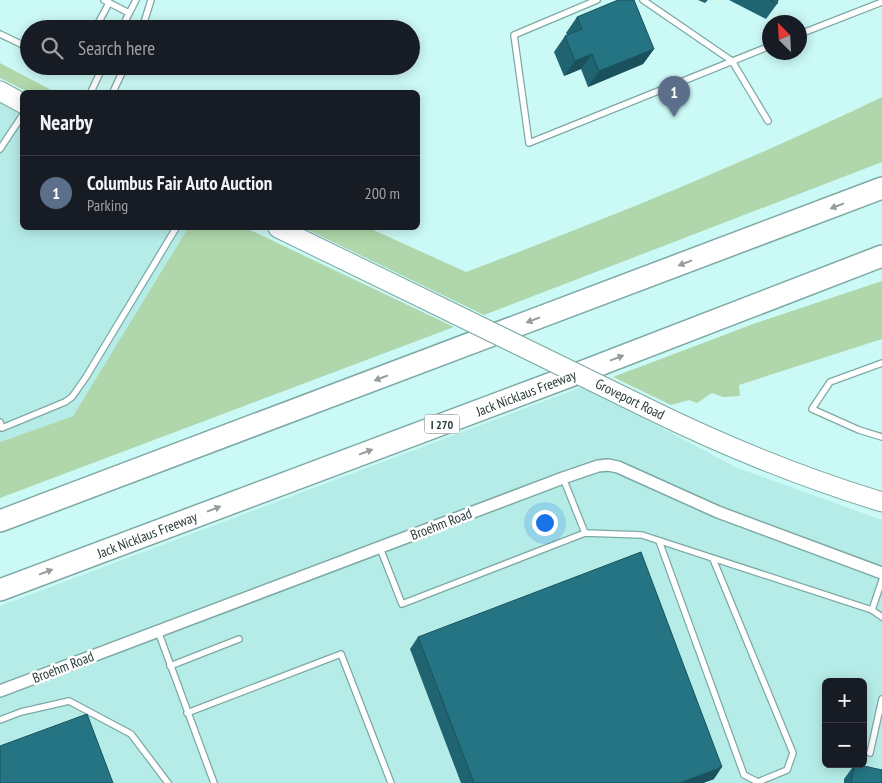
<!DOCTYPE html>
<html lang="en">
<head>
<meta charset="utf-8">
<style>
  :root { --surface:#171b24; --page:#20242c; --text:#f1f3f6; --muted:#9ea1a6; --line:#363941; --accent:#c09fd4 }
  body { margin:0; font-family:"PT Sans Narrow",sans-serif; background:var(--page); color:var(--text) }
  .controls { position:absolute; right:15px; bottom:15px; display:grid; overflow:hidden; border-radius:8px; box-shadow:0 2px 12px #0003 }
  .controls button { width:45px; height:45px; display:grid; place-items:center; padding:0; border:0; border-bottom:1px solid var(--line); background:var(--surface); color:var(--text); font:25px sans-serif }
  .compass { position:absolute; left:762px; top:15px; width:45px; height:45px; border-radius:50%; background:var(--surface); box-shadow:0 2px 12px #0003; rotate:336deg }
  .you { position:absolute; left:544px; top:522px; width:18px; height:18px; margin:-12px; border:4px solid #fff; border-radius:50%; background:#1a73e8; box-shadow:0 0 0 8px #1a73e833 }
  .badge { display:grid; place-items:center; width:32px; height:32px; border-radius:50%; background:var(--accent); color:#fff; font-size:16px; font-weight:700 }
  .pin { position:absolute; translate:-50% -41px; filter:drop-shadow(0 1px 2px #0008) }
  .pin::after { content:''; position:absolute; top:26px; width:18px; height:15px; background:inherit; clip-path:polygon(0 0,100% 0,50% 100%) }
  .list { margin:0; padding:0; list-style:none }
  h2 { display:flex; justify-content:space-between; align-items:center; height:65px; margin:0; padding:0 20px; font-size:21px }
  h2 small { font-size:16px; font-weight:400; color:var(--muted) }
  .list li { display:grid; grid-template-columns:32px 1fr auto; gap:15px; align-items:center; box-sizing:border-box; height:75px; padding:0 20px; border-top:1px solid var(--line) }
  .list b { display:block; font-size:19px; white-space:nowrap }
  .list p { margin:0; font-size:16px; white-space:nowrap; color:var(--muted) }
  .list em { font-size:16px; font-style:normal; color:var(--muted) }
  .icon { flex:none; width:28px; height:28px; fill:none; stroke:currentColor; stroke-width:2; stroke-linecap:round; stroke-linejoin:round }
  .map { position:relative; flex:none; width:882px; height:783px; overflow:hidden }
  .search { position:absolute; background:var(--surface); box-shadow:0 2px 12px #0003; left:20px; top:20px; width:400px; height:55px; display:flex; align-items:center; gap:12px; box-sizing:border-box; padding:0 18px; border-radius:28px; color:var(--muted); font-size:19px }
  .panel { position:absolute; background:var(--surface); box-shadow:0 2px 12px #0003; left:20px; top:90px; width:400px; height:140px; border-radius:8px }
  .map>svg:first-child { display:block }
</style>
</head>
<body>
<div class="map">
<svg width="882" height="783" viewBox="0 0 882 783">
  <rect width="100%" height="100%" fill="#cbf9f5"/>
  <g fill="#b5ece8" fill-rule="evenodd">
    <polygon points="0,103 22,114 22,228 188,228 73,416 0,442"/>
    <path d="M584,386l151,81 147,53v263h-882v-177zM826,682h37v82h-37z"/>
  </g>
  <g fill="#b0d7ab">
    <polygon points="0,63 55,92 28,92 0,78"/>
    <path d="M882,97v65l-398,153 -180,-87h65l97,44c141,-53 281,-110 416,-175z"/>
    <polygon points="188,228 246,228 454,327 0,498 0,442 73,416"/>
    <polygon points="882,281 882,339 739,385 740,396 723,397 712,393 697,403 689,400 671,405 613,377 756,323"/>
  </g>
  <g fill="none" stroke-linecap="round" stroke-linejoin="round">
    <defs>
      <g id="service">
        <polyline points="104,0 129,13"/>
        <polyline points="597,0 514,35 529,143 770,46"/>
        <polyline points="643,0 732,61 768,121"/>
        <polyline points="95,29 109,3"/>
        <polyline points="121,29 136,0"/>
        <polyline points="142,29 151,0"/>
        <polyline points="0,34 29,48"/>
        <polyline points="800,34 882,2"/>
        <polyline points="67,66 73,69 74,66"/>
        <polyline points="91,92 103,66"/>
        <polyline points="113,92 125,66"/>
        <polyline points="0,149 22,116"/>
        <polyline points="882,363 830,382 812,409 859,430 882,437"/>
        <polyline points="0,422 2,428 65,402 72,397 86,377 176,228"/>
        <polyline points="563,478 585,533"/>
        <polyline points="659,541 744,775 758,782 787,770 793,753 713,559"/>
        <polyline points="380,548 402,604 585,533 642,535 872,610 882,617"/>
        <polyline points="872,610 882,580"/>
        <polyline points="158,631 214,783"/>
        <polyline points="170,666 239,639"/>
        <polyline points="187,713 341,654 391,783"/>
        <polyline points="0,720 21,712 69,701 131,734 168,783"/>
        <polyline points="870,753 882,699"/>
      </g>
      <polyline id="minor" points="0,691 563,478 598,466 608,465 618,467 718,512 882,573"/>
      <g id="primary">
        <polyline points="0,91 22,103"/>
        <polyline points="278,228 422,298"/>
        <path d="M647,408c77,38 153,69 235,94"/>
      </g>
      <g id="motorway">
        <polyline points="0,521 882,188"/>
        <polyline points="0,590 576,374 882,256"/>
      </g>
    </defs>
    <use href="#service" stroke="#7da8a5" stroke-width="8"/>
    <use href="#minor" stroke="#7da8a5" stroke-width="14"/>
    <use href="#primary" stroke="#7da8a5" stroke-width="21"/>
    <use href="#motorway" stroke="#7da8a5" stroke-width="24"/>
    <use href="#service" stroke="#fff" stroke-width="5.5"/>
    <use href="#minor" stroke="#fff" stroke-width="11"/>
    <use href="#primary" stroke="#fff" stroke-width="19"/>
    <use href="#motorway" stroke="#fff" stroke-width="21"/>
    <defs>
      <polyline id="primary-bridge" points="422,298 647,408"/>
    </defs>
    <use href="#primary-bridge" stroke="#7da8a5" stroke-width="21" stroke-linecap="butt"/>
    <use href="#primary-bridge" stroke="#fff" stroke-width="19"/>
  </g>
  <g fill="#206472">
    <polygon points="698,0 708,0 705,3"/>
    <polygon points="729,0 778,0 777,4 766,19"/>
    <polygon points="577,17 654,49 643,64 588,87 581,69 564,76 554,52 565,36 567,35 566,33"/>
    <polygon points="418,637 714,779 703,783 461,783 410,649"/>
    <polygon points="855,764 882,783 844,783 844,779"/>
  </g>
  <g fill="#1a515c">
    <polygon points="654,49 643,64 588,87 599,71"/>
    <polygon points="592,54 581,69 564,76 575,61"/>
    <polygon points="722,767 714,779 703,783 680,783"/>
  </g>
  <g fill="#257484" stroke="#1a515c">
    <polygon points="618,0 634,0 654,49 599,71 592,54 575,61 565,36 582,29 577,17"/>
    <polygon points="770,0 778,0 777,4"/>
    <polygon points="641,552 722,767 680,783 474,783 418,637"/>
    <polygon points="87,714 113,783 0,783 0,746"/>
    <polygon points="855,764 882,770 882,783 851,783"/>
  </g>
  <defs><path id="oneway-solid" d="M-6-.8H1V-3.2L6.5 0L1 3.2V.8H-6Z" transform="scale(1.25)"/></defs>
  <g fill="#949d9c">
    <use href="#oneway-solid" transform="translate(837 206) rotate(159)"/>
    <use href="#oneway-solid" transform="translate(685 263) rotate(159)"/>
    <use href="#oneway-solid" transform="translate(533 320) rotate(159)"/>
    <use href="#oneway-solid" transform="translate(617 358) rotate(-21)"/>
    <use href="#oneway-solid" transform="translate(381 378) rotate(159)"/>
    <use href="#oneway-solid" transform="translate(366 452) rotate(-21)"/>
    <use href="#oneway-solid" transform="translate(214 509) rotate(-21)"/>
    <use href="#oneway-solid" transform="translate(46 572) rotate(-21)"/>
  </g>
  <g text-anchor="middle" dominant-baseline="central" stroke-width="5" stroke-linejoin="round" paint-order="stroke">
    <rect fill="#fff" stroke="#697675" stroke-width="1" x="424.5" y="414.5" width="35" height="19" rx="4"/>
    <g font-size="12" font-weight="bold" fill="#293b3a">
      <text x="442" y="424">I 270</text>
    </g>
    <g font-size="14" fill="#293b3a" stroke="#fff">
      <text transform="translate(526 393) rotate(-21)">Jack Nicklaus Freeway</text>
      <text transform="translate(630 399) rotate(26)">Groveport Road</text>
      <text transform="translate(441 524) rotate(-21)">Broehm Road</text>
      <text transform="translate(147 535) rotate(-21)">Jack Nicklaus Freeway</text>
      <text transform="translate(63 667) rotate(-21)">Broehm Road</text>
    </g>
  </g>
</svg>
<div class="controls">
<button>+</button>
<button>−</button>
</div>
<svg class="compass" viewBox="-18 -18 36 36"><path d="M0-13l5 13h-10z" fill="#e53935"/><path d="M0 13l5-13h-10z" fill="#9ea1a6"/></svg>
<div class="you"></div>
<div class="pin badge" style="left:674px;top:117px;background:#5c6f8a">1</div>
<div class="search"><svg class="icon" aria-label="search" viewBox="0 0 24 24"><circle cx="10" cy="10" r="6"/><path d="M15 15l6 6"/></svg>Search here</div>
<section class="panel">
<h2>Nearby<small></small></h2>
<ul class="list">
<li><span class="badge" style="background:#5c6f8a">1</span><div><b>Columbus Fair Auto Auction</b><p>Parking</p></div><em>200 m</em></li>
</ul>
</section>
</div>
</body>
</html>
